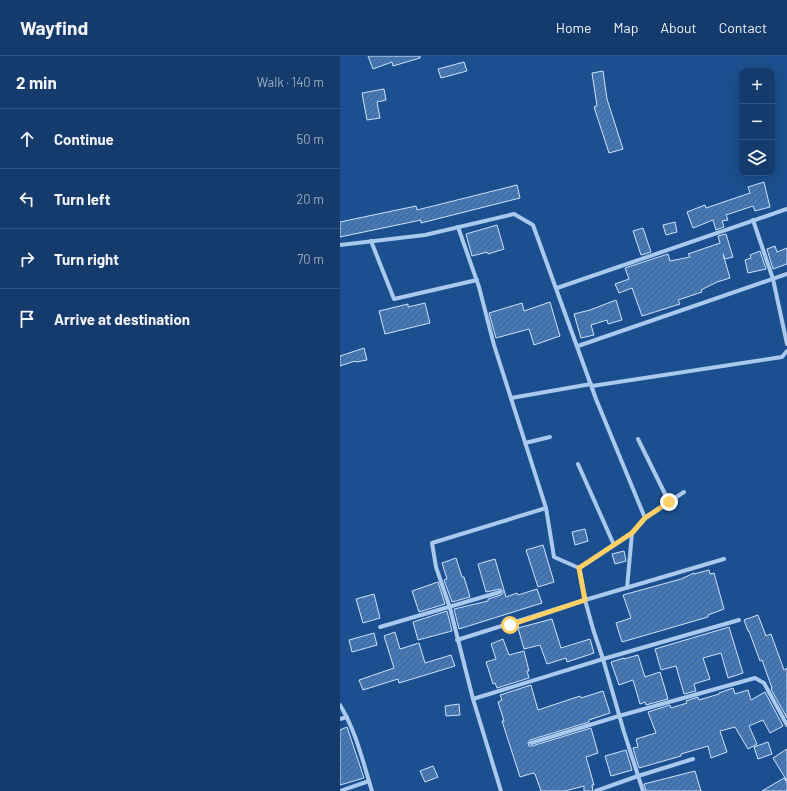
<!DOCTYPE html>
<html lang="en">
<head>
<meta charset="utf-8">
<style>
  :root { --surface:#143b6b; --page:#1d4271; --text:#f1f3f6; --muted:#9dadc1; --line:#33557e }
  body { margin:0; font-family:Barlow,sans-serif; background:var(--page); color:var(--text) }
  .controls { position:absolute; right:12px; top:12px; display:grid; overflow:hidden; border-radius:8px; box-shadow:0 4px 16px #0002 }
  .controls button { width:36px; height:36px; display:grid; place-items:center; padding:0; border:0; border-bottom:1px solid var(--line); background:var(--surface); color:var(--text); font:20px sans-serif }
  .stop { position:absolute; width:12px; height:12px; margin:-9px; border:3px solid #ffd166; border-radius:50%; background:#fff }
  .stop.end { background:#ffd166; border-color:#fff; box-shadow:0 1px 4px #0008 }
  .list { margin:0; padding:0; list-style:none }
  h2 { display:flex; justify-content:space-between; align-items:center; height:52px; margin:0; padding:0 16px; font-size:17px }
  h2 small { font-size:13px; font-weight:400; color:var(--muted) }
  .list li { display:grid; grid-template-columns:26px 1fr auto; gap:12px; align-items:center; box-sizing:border-box; height:60px; padding:0 16px; border-top:1px solid var(--line) }
  .list b { display:block; font-size:15px; white-space:nowrap }
  .list em { font-size:13px; font-style:normal; color:var(--muted) }
  .icon { flex:none; width:22px; height:22px; fill:none; stroke:currentColor; stroke-width:2; stroke-linecap:round; stroke-linejoin:round }
  .map { position:relative; flex:none; width:447px; height:735px; overflow:hidden }
  header { display:flex; align-items:center; gap:24px; box-sizing:border-box; height:56px; padding:0 20px; background:var(--surface); border-bottom:1px solid var(--line) }
  header strong { font-size:19px }
  nav { display:flex; gap:22px; margin-inline-start:auto; font-size:14px }
  main { display:flex }
  aside { flex:1; background:var(--surface) }
  .map>svg:first-child { display:block }
</style>
</head>
<body>
<header>
<strong>Wayfind</strong>
<nav><a>Home</a><a>Map</a><a>About</a><a>Contact</a></nav>
</header>
<main>
<aside>
<h2>2 min<small>Walk · 140 m</small></h2>
<ul class="list">
<li><svg class="icon" aria-label="ahead" viewBox="0 0 24 24"><path d="M12 20V5M6 11l6-6 6 6"/></svg><div><b>Continue</b></div><em>50 m</em></li>
<li><svg class="icon" aria-label="left" viewBox="0 0 24 24"><path d="M17 20v-9H6M10 6l-5 5 5 5"/></svg><div><b>Turn left</b></div><em>20 m</em></li>
<li><svg class="icon" aria-label="right" viewBox="0 0 24 24"><path d="M7 20v-9h11M14 6l5 5-5 5"/></svg><div><b>Turn right</b></div><em>70 m</em></li>
<li><svg class="icon" aria-label="arrive" viewBox="0 0 24 24"><path d="M6 21V4h12l-3 4 3 4H6"/></svg><div><b>Arrive at destination</b></div></li>
</ul>
</aside>
<div class="map">
<svg width="447" height="735" viewBox="0 0 447 735">
  <defs>
    <pattern id="building-hatch" width="6" height="6" patternUnits="userSpaceOnUse"><rect width="6" height="6" fill="#4478b7"/><path d="M-1 1l2-2M0 6l6-6M5 7l2-2" fill="none" stroke="#486282"/></pattern>
  </defs>
  <rect width="100%" height="100%" fill="#1b4f8f"/>
  <g fill="url(#building-hatch)" stroke="#cfe3fa">
    <polygon points="28,0 80,0 80,2 53,10 52,6 33,13"/>
    <polygon points="124,6 127,15 101,22 98,13"/>
    <polygon points="263,15 267,43 283,93 269,97 254,51 257,50 252,17"/>
    <polygon points="44,33 46,44 37,46 40,62 27,64 22,37"/>
    <polygon points="424,126 430,151 415,155 413,150 386,159 388,164 382,165 384,171 376,174 373,164 353,172 347,156 365,149 366,152 410,137 408,131"/>
    <polygon points="177,129 180,142 81,167 81,164 0,181 0,166 76,150 77,154"/>
    <polygon points="335,166 337,176 326,179 323,169"/>
    <polygon points="157,169 164,193 148,198 147,196 132,200 126,178"/>
    <polygon points="303,172 311,196 301,199 293,175"/>
    <polygon points="386,178 393,201 385,203 383,198 390,222 377,226 361,234 362,236 338,244 340,248 302,260 292,232 279,237 275,228 289,223 285,212 328,198 330,205 350,201 348,198 380,187 378,180"/>
    <polygon points="435,190 437,196 447,192 447,208 433,213 427,193"/>
    <polygon points="420,195 426,213 408,217 405,204 411,202 410,199"/>
    <polygon points="276,244 282,264 268,268 267,264 251,269 254,279 241,282 234,258 250,254"/>
    <polygon points="210,246 220,280 194,289 189,273 156,282 149,257 182,247 184,255"/>
    <polygon points="85,247 90,267 45,278 39,255 68,248 68,251"/>
    <polygon points="24,292 27,304 16,306 15,305 0,310 0,300"/>
    <polygon points="245,473 248,485 235,489 232,476"/>
    <polygon points="203,489 214,526 198,531 186,494"/>
    <polygon points="284,495 286,505 275,508 272,498"/>
    <polygon points="116,502 122,521 124,521 130,541 112,546 104,524 107,523 102,507"/>
    <polygon points="155,503 166,541 177,537 178,539 197,533 202,547 119,573 114,553 148,545 148,543 161,539 163,537 163,535 160,533 146,536 138,508"/>
    <polygon points="369,514 370,518 374,517 384,553 368,559 368,561 282,586 276,567 291,562 283,539 341,523 354,517 354,518"/>
    <polygon points="98,526 105,548 79,556 72,535"/>
    <polygon points="34,538 40,562 23,567 16,543"/>
    <polygon points="107,555 112,575 78,584 73,566"/>
    <polygon points="418,559 426,580 431,578 444,614 447,612 447,662 431,633 432,632 422,604 420,605 409,575 408,575 404,564"/>
    <polygon points="212,563 221,592 250,583 254,597 227,606 226,602 207,608 200,589 184,593 178,572"/>
    <polygon points="389,571 403,617 388,622 381,597 363,602 370,623 354,628 356,635 344,638 336,610 321,614 315,593"/>
    <polygon points="55,576 60,593 79,587 85,607 111,599 115,610 59,627 58,623 23,634 19,624 54,612 44,580"/>
    <polygon points="34,577 37,589 12,596 9,584"/>
    <polygon points="163,583 169,599 184,595 189,615 187,615 189,622 157,632 155,627 153,628 146,606 156,603 151,588"/>
    <polygon points="298,599 305,621 320,616 328,643 306,649 305,646 300,648 293,624 279,629 271,606 284,602 284,603"/>
    <polygon points="191,629 198,654 240,640 241,642 263,635 270,657 249,664 249,666 190,684 188,687 189,690 192,690 251,672 258,697 246,701 254,729 252,729 253,735 244,735 244,730 225,735 201,735 195,718 193,717 180,721 162,665 164,665 158,646 162,644 160,639"/>
    <polygon points="393,632 395,638 408,634 411,644 425,636 443,670 430,677 423,664 409,670 417,688 408,693 395,671 380,675 387,696 371,702 368,690 341,698 341,700 299,712 293,692 298,691 296,683 316,677 308,656 330,649 331,652 347,647 346,645 358,641 359,644 379,638 379,637"/>
    <polygon points="119,648 120,659 106,660 105,650"/>
    <polygon points="7,671 24,722 0,729 0,674"/>
    <polygon points="428,686 432,698 418,703 414,691"/>
    <polygon points="447,693 447,725 433,702"/>
    <polygon points="286,694 292,714 271,720 265,700"/>
    <polygon points="93,710 98,721 85,726 80,715"/>
    <polygon points="355,715 361,735 306,735 304,728"/>
    <polygon points="444,722 447,727 447,735 422,735"/>
  </g>
  <g fill="none" stroke-linecap="round" stroke-linejoin="round">
    <g stroke="#a9c9ee" stroke-width="4">
      <polyline points="413,164 433,223 447,288"/>
      <polyline points="118,171 139,231 154,289 206,452 92,487 96,511 110,552 133,643 161,735"/>
      <polyline points="31,185 54,243 137,224"/>
      <polyline points="0,189 85,179 174,158 193,169 256,343 305,462 292,477 239,512 245,544 253,573 263,603 284,676 303,735"/>
      <polyline points="217,232 447,153"/>
      <polyline points="238,290 447,218"/>
      <polyline points="252,330 442,301 447,295"/>
      <polyline points="171,342 251,328"/>
      <polyline points="298,383 329,446"/>
      <polyline points="185,387 210,381"/>
      <polyline points="238,408 274,489"/>
      <polyline points="206,452 214,501 239,512"/>
      <polyline points="305,462 344,436"/>
      <polyline points="287,532 292,477"/>
      <polyline points="40,571 160,536"/>
      <polyline points="117,584 245,544 384,503"/>
      <polyline points="133,643 263,603 399,564"/>
      <path d="M0,649c16,26 23,57 32,86"/>
      <polyline points="0,663 7,661"/>
      <polyline points="191,687 279,660 415,622 424,627 447,669"/>
      <polyline points="0,735 29,725"/>
      <polyline points="256,735 298,720 353,703"/>
    </g>
  </g>
  <g fill="none" stroke-linecap="round" stroke-linejoin="round">
    <polyline stroke="#ffd166" stroke-width="5" points="170,569 245,544 239,512 292,477 305,462 329,446"/>
  </g>
</svg>
<div class="controls">
<button>+</button>
<button>−</button>
<button><svg class="icon" aria-label="layers" viewBox="0 0 24 24"><path d="M12 4l9 5-9 5-9-5zM3 14l9 5 9-5"/></svg></button>
</div>
<div class="stop" style="left:170px;top:569px"></div>
<div class="stop end" style="left:329px;top:446px"></div>
</div>
</main>
</body>
</html>
